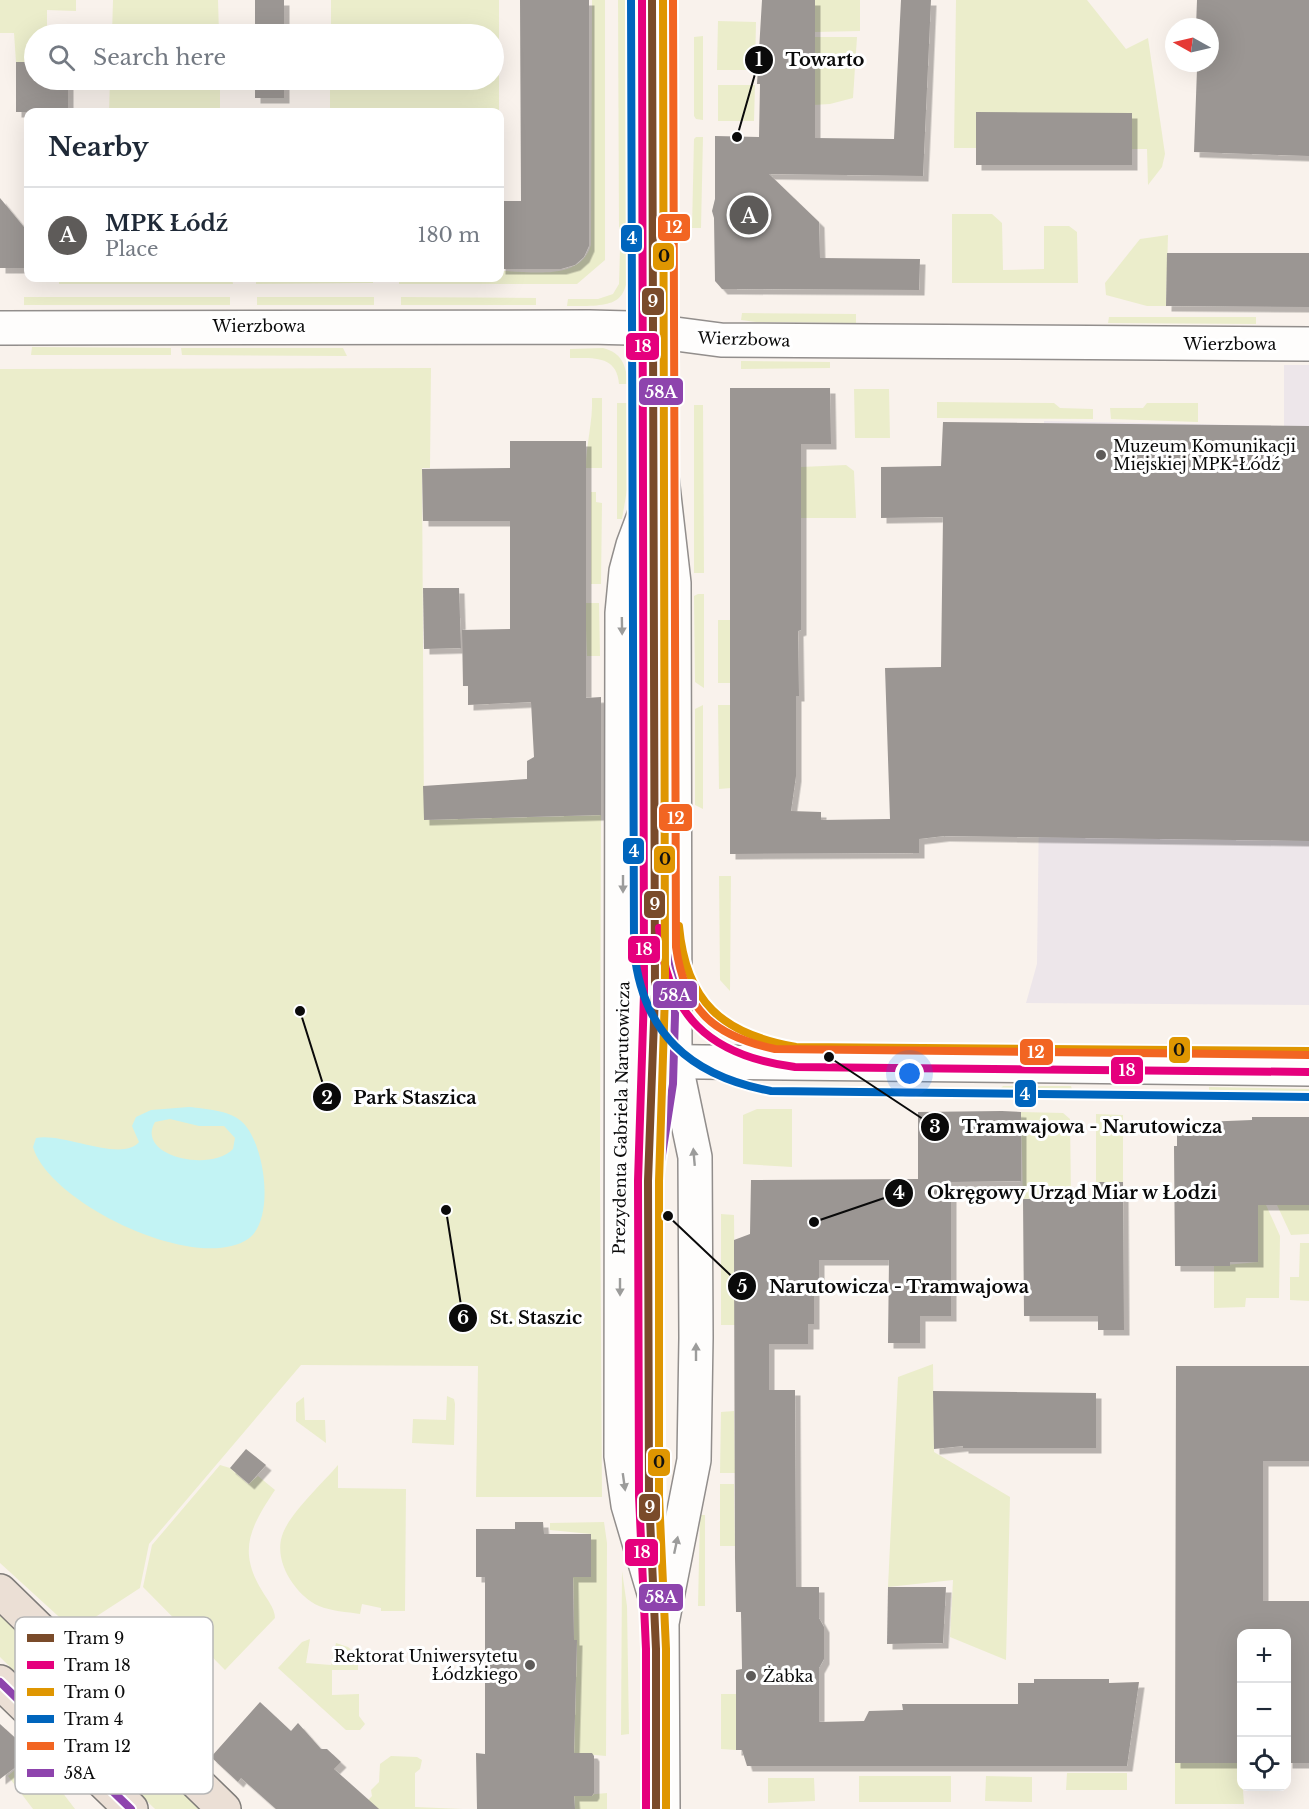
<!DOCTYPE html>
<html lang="en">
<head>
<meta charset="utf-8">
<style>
  :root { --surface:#fff; --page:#f2f2f3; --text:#1f2937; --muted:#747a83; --line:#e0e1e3; --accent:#5e5b59 }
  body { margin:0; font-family:"Libre Baskerville",serif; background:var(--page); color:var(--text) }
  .controls { position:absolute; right:18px; bottom:18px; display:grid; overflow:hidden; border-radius:12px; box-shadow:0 6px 24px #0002 }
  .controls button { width:54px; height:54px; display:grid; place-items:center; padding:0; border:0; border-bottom:2px solid var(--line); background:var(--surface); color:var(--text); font:30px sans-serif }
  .compass { position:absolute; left:1165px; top:18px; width:54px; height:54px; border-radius:50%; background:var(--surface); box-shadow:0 6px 24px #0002; rotate:278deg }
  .you { position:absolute; left:910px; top:1074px; width:21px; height:21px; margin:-15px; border:4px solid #fff; border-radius:50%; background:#1a73e8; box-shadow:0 0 0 9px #1a73e833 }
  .badge { display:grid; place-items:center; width:39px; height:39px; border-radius:50%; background:var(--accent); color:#fff; font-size:20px; font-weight:700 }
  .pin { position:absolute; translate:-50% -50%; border:3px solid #fff; box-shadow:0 2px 6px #0006 }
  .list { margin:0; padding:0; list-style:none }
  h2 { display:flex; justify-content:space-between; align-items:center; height:78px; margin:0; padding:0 24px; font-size:26px }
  h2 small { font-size:20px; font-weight:400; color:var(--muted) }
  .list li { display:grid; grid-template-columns:39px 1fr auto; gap:18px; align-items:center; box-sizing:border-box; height:96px; padding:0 24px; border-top:2px solid var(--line) }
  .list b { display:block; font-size:22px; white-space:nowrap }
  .list p { margin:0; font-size:20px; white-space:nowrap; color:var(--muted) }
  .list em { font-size:20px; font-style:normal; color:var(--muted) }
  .icon { flex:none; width:33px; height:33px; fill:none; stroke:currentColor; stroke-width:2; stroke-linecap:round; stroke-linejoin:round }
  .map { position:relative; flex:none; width:1309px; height:1809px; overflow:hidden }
  .search { position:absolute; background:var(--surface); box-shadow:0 6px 24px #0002; left:24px; top:24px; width:480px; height:66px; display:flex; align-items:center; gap:15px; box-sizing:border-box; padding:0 21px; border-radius:33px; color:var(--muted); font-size:22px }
  .panel { position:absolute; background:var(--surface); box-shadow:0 6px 24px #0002; left:24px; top:108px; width:480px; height:174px; border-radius:12px }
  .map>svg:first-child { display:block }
</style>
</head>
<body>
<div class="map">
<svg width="1309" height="1809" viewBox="0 0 1309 1809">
  <defs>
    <filter id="shadow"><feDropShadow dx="5.5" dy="5.5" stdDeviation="0" flood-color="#0004"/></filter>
  </defs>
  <rect width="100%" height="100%" fill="#f9f2ec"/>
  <polygon fill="#ede6ea" points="1284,365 1309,365 1309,1005 1026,1003 1037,964 1044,421 1284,426"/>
  <g fill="#ebedcb">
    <polygon points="0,0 76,0 76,11 47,10 47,34 34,34 34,62 16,62 14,33 0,33"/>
    <polygon points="113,0 218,0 219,34 112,34"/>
    <polygon points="331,0 499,0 499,112 330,112 330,80 494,80 494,34 331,34"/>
    <path d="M592,0h13v260l-28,24h-178v-6h101v-7c30,0 80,11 91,-26z"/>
    <polygon points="618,0 627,0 628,229 619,229"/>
    <polygon points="815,0 860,0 860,31 815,32 812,10 815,10"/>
    <polygon points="956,0 1087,0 1126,49 1148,38 1165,154 1162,167 1148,185 1147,149 1132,149 976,113 976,148 954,148"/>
    <polygon points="718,21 756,22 755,70 717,70"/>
    <polygon points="703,36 703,120 696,119 694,116 694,37"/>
    <polygon points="815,37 857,37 853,98 830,104 813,105"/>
    <polygon points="110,80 220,80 220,112 109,112"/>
    <polygon points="718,85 755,85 754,121 718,121"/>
    <polygon points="696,137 703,137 701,228 692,228 694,139"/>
    <polygon points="952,214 992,214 1002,223 1003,270 1044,269 1044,226 1069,226 1077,232 1078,283 952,283"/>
    <polygon points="1168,235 1166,306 1147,306 1106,295 1105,283 1140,239"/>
    <path d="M620,250l8,1c2,55 -10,55 -61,55l1,-7h30l15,-5 6,-10z"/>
    <polygon points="59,278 232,278 233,284 59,284"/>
    <polygon points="256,278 373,278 373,283 256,284"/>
    <rect x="24" y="297" width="206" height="8"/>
    <rect x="257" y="297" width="117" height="8"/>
    <polygon points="401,297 536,298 536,305 401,305"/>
    <polygon points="742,313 856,314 856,323 756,322 741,320"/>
    <polygon points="1109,317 1256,317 1256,324 1108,323"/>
    <polygon points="32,347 171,348 171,355 31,355"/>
    <polygon points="181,348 343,348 347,356 182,355"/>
    <path d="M603,348c19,5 23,17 25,36h-9c-2,-29 -26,-26 -49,-26v-9z"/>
    <polygon points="741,361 830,362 830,368 741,369"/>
    <polygon points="431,368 430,468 422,468 424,820 601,815 600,1171 602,1497 476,1497 478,1366 301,1365 149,1544 140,1588 77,1629 69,1626 0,1563 0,369"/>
    <polygon points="854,389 889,389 890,438 855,438"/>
    <path d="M592,398h10v70h-16c0,-24 7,-46 6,-70z"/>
    <polygon points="937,402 1054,403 1060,408 1093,409 1093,419 937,418"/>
    <polygon points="617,403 629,403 627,490 622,519 617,519"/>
    <polygon points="1147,403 1198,403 1198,422 1111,419 1110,408 1143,408"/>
    <polygon points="694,405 703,405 704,573 694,573"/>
    <polygon points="846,465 854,471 856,518 801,518 801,467"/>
    <polygon points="591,492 596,492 596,502 602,503 601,584 591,584"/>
    <polygon points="698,594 704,594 704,688 695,682 694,596"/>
    <polygon points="585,603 599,603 600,656 587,656"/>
    <polygon points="718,620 730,620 731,683 718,683"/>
    <polygon points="703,705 703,809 695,805 695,709"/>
    <polygon points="718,705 731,705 731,788 719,789"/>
    <polygon points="719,876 731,876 730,991 720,980"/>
    <polygon points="1003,1086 1071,1086 1074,1096 1000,1095 999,1090"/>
    <polygon points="1209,1087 1309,1089 1309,1098 1209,1098"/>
    <polygon points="757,1109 792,1109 792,1167 743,1164 743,1115"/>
    <polygon points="1021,1112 1063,1113 1070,1119 1071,1196 1023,1199"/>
    <polygon points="1096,1114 1123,1115 1123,1182 1096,1182"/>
    <polygon points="629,1197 639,1197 640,1452 636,1455"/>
    <polygon points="1255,1205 1266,1205 1280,1236 1279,1298 1246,1298 1245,1307 1214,1308 1214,1266 1258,1262"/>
    <polygon points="1277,1205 1309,1205 1309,1234 1291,1235"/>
    <polygon points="721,1214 734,1215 735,1325 721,1325"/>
    <polygon points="1300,1243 1309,1243 1309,1301 1290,1300 1290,1277 1299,1277"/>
    <polygon points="933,1364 934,1452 1010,1497 1006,1660 950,1637 953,1580 888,1587 898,1377"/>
    <polygon points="447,1396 454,1399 455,1404 454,1445 412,1443 413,1419 446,1420"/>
    <polygon points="304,1397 305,1420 325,1420 326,1443 296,1421 296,1403"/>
    <polygon points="734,1411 735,1473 720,1473 721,1412"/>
    <path d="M220,1465l10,3 18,16 10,-8 17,14c-23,35 -38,59 -14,99 5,9 14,19 14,29l-50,52 -82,-83 9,-42z"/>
    <path d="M338,1465v23l68,1 -1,122h-24v-3l-19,-4 -2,10c-13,-2 -29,-3 -41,-8 -24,-11 -47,-46 -36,-73 9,-22 39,-49 55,-68z"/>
    <polygon points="720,1484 734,1484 735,1546 720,1546"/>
    <polygon points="700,1515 705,1515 705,1606 698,1606"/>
    <polygon points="604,1522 607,1543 606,1756 574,1753 577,1641 574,1640 573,1577 591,1534 550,1530 550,1523"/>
    <polygon points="622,1571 627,1606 629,1734 621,1735"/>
    <polygon points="0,1612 201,1809 155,1809 0,1657"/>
    <polygon points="310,1639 306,1663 331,1665 336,1643 348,1647 358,1656 358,1670 332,1670 332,1695 359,1694 359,1716 365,1724 360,1730 346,1730 278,1668 302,1642"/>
    <polygon points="721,1694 736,1694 736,1750 721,1749"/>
    <polygon points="33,1754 75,1809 33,1809 8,1776"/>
    <polygon points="391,1756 417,1757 422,1760 420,1769 415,1773 415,1807 463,1809 360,1809 372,1796 371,1790 379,1782 380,1764"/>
    <polygon points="1175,1763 1241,1763 1244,1804 1175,1804"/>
    <polygon points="1067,1773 1127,1773 1127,1790 1066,1790"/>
    <rect x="859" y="1776" width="92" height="26"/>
    <polygon points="986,1776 1032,1777 1032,1802 985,1801"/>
    <polygon points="768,1778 814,1778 815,1801 768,1803"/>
    <polygon points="607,1793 607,1809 575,1809 574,1796"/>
  </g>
  <path fill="#c2f3f4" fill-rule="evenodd" d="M189,1107c17,2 39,3 52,14 24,20 35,99 7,118 -52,35 -199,-36 -215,-92l3,-9c27,-6 85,25 103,4l-7,-16 4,-9 15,-7zM170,1119l29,7h25l11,12 -2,11c-23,24 -98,7 -78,-27z"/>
  <g fill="#9b9693" filter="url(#shadow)">
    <rect x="255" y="0" width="29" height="34"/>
    <polygon points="520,0 589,0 589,246 584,257 575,265 561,269 500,269 500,201 521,201"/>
    <polygon points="762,0 815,0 815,138 894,139 901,0 931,0 923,176 769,174 819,222 820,258 920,259 919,290 734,289 722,289 715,281 714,218 712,211 715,199 715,136 759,137 760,84 757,84"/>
    <polygon points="1197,0 1309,0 1309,156 1194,152 1197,69 1193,69 1194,63 1210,63 1210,27 1196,27"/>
    <polygon points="16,62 34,62 34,80 68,80 68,112 16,112"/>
    <rect x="255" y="80" width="29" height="18"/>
    <polygon points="976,112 1132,113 1132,165 976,165"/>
    <polygon points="0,198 28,232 28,268 0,268"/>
    <polygon points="1167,253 1309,253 1309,307 1166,306"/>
    <polygon points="730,388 830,388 831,444 801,444 801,630 798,631 799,696 796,696 796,776 791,811 821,812 821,820 890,819 885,668 941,667 943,517 881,518 881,467 941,466 943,422 1309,426 1309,841 944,836 919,839 919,853 730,854"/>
    <polygon points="510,441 586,441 586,698 601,697 601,815 424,820 423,786 527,779 527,761 534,757 531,702 468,705 468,686 463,686 462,630 510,629 510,521 423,521 422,469 510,468"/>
    <polygon points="423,588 459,588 461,648 424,649"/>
    <polygon points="1002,1111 1021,1112 1021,1181 951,1182 951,1316 920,1316 920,1343 888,1343 889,1260 819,1260 819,1280 814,1280 814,1324 808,1324 808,1344 769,1344 769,1390 795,1390 796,1587 819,1587 819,1618 824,1627 824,1659 819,1668 819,1722 864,1721 869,1711 903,1710 902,1704 1018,1704 1018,1683 1034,1683 1034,1679 1109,1679 1109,1683 1139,1682 1127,1766 747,1766 742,1750 736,1750 736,1670 742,1669 741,1612 736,1612 735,1558 734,1250 734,1240 750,1234 751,1180 918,1179 918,1112"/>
    <polygon points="1252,1117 1309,1117 1309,1205 1258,1205 1258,1262 1230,1262 1230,1266 1175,1266 1174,1146 1177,1146 1177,1123 1252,1120"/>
    <polygon points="1096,1182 1123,1182 1124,1330 1098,1330 1098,1316 1024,1316 1023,1199 1096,1198"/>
    <polygon points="1176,1366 1309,1366 1309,1461 1263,1461 1263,1601 1309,1601 1309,1763 1287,1763 1287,1634 1242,1634 1242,1763 1175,1763"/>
    <polygon points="933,1391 1096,1393 1096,1448 963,1448 963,1446 934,1449"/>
    <polygon points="246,1449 266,1465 249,1484 230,1468"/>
    <polygon points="515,1522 543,1522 544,1534 591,1534 591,1577 573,1577 574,1640 577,1640 574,1753 592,1753 594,1756 594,1793 592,1796 574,1796 575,1809 477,1809 476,1753 485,1754 485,1577 476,1577 476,1529 515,1529"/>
    <polygon points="888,1587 946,1587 943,1643 887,1644"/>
    <polygon points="260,1702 291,1731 298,1723 321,1749 327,1749 341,1762 334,1769 379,1809 276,1809 241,1778 238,1782 211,1757"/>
    <polygon points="0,1724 33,1754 0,1779"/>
  </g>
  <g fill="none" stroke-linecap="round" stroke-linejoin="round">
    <defs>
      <g id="minor">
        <polyline points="659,0 661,469 674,583 675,1061 695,1157 696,1338 694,1460 662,1623 663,1809"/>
        <polyline points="0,328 589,327 630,328 721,340 1309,344"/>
        <polyline points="658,478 633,545 626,571 622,613 621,1456 628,1505 659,1610"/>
        <polyline points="622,1061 1309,1069"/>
      </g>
      <g id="major">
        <polyline points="0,1591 224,1809"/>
        <polyline points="0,1682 131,1809"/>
      </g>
    </defs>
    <use href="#minor" stroke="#928e8c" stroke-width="36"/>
    <use href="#major" stroke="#7f7c79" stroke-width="36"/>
    <use href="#minor" stroke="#fefdfc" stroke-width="33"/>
    <use href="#major" stroke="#ebdfd5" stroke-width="33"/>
    <defs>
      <g id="bus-1">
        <polyline points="659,0 661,469 674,583 675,1015 673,1084 658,1181 663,1809"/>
        <polyline points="0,1682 131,1809"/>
      </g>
    </defs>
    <use href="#bus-1" stroke="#fff" stroke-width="12"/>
    <use href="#bus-1" stroke="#8e44ad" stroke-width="8"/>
    <defs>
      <polyline id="tram-1" points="652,0 655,994 648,1181 649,1496 656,1649 656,1809"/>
      <g id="tram-2">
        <polyline points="642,0 644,994 638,1181 639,1496 646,1649 646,1809"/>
        <path d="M659,928c7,87 50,128 136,139l514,5"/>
      </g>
      <g id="tram-3">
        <polyline points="663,0 665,994 659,1181 659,1496 666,1649 666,1809"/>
        <path d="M679,926c7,76 43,108 117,121l513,4"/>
      </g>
      <path id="tram-4" d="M631,0l3,949c8,84 56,127 137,142l538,6"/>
      <path id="tram-5" d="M673,0l3,947c9,64 38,89 99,102l534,6"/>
    </defs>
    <use href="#tram-1" stroke="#fff" stroke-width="12"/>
    <use href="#tram-2" stroke="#fff" stroke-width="12"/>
    <use href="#tram-3" stroke="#fff" stroke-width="12"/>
    <use href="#tram-4" stroke="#fff" stroke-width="12"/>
    <use href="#tram-5" stroke="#fff" stroke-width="12"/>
    <use href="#tram-1" stroke="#7a4b2a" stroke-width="8"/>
    <use href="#tram-2" stroke="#e5007d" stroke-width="8"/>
    <use href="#tram-3" stroke="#df9601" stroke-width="8"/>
    <use href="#tram-4" stroke="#0065bd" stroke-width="8"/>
    <use href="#tram-5" stroke="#f26522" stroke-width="8"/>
  </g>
  <defs><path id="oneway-solid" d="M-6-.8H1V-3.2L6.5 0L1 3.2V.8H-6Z" transform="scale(1.5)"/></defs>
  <g fill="#9c9c9b">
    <use href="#oneway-solid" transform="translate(622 626) rotate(89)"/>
    <use href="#oneway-solid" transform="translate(623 884) rotate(90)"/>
    <use href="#oneway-solid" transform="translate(694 1157) rotate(-95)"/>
    <use href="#oneway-solid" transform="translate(620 1287) rotate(90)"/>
    <use href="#oneway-solid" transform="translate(696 1352) rotate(-90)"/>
    <use href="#oneway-solid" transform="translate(624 1482) rotate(82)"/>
    <use href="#oneway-solid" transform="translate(676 1545) rotate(-78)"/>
  </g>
  <g fill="#5e5b59" stroke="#fff" stroke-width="2">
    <circle cx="1101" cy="455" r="6"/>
    <circle cx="530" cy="1665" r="6"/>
    <circle cx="751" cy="1676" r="6"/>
  </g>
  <g text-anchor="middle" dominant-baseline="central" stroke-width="6" stroke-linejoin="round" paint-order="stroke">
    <g font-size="16" fill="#0a0a0a" stroke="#fff">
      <text x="259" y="326">Wierzbowa</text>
      <text transform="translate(744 339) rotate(2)">Wierzbowa</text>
      <text x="1230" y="344">Wierzbowa</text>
      <text transform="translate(621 1118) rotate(-89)">Prezydenta Gabriela Narutowicza</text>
    </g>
    <g font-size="16" fill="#0a0a0a" stroke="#fff" text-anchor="start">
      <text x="1113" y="446">Muzeum Komunikacji<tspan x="1113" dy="18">Miejskiej MPK-Łódź</tspan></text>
      <text x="518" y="1656" text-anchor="end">Rektorat Uniwersytetu<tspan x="518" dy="18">Łódzkiego</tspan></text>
      <text x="763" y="1676">Żabka</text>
    </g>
  </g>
  <rect x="15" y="1617" width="198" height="177" rx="9" fill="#fff" stroke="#b6b6b6" stroke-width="1.5"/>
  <rect x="27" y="1634" width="27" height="8" fill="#7a4b2a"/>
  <rect x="27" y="1661" width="27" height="8" fill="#e5007d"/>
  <rect x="27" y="1688" width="27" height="8" fill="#df9601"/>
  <rect x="27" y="1715" width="27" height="8" fill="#0065bd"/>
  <rect x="27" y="1742" width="27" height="8" fill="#f26522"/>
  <rect x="27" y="1769" width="27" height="8" fill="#8e44ad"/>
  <g font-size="16" fill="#0a0a0a">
    <text x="64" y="1644">Tram 9</text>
    <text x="64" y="1671">Tram 18</text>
    <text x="64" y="1698">Tram 0</text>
    <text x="64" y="1725">Tram 4</text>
    <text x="64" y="1752">Tram 12</text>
    <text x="64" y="1779">58A</text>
  </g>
  <path fill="none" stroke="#0a0a0a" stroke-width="2" d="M737 137L759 60M300 1011L327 1097M829 1057L935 1127M814 1222L899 1193M668 1216L742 1286M446 1210L463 1318"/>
  <g fill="#0a0a0a" stroke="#fff" stroke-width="2">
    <circle cx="737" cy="137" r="6"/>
    <circle cx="300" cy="1011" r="6"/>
    <circle cx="829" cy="1057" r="6"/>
    <circle cx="814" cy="1222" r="6"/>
    <circle cx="668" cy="1216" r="6"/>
    <circle cx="446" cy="1210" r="6"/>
    <circle cx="759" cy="60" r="15"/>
    <circle cx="327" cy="1097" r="15"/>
    <circle cx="935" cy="1127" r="15"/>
    <circle cx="899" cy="1193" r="15"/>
    <circle cx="742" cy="1286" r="15"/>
    <circle cx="463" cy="1318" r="15"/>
  </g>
  <g font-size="18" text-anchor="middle" font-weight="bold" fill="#fff">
    <text x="759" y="66">1</text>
    <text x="327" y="1104">2</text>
    <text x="935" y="1133">3</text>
    <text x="899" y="1199">4</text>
    <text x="742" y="1293">5</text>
    <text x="463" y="1324">6</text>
  </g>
  <g font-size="18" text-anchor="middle" font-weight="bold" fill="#0a0a0a" stroke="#fff" stroke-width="6" stroke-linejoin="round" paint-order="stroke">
    <text x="825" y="66">Towarto</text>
    <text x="415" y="1104">Park Staszica</text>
    <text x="1092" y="1133">Tramwajowa - Narutowicza</text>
    <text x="1072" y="1199">Okręgowy Urząd Miar w Łodzi</text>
    <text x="899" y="1293">Narutowicza - Tramwajowa</text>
    <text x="536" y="1324">St. Staszic</text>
  </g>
  <g stroke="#fff" stroke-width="2">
    <rect x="657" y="213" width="34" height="29" rx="6" fill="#f26522"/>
    <rect x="620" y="224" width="23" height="29" rx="6" fill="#0065bd"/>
    <rect x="652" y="242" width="23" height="29" rx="6" fill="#df9601"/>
    <rect x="641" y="287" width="24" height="29" rx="6" fill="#7a4b2a"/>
    <rect x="625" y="332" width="35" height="29" rx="6" fill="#e5007d"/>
    <rect x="638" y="377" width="46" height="29" rx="6" fill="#8e44ad"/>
    <rect x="658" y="803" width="35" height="29" rx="6" fill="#f26522"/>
    <rect x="622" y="837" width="23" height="28" rx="6" fill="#0065bd"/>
    <rect x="653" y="845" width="23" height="29" rx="6" fill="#df9601"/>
    <rect x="643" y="890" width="23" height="29" rx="6" fill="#7a4b2a"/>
    <rect x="627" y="935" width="34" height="29" rx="6" fill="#e5007d"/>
    <rect x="652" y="980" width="46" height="29" rx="6" fill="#8e44ad"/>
    <rect x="1168" y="1036" width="23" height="28" rx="6" fill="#df9601"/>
    <rect x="1019" y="1038" width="35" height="28" rx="6" fill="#f26522"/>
    <rect x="1110" y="1056" width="34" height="29" rx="6" fill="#e5007d"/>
    <rect x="1014" y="1079" width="23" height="29" rx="6" fill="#0065bd"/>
    <rect x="647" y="1448" width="24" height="29" rx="6" fill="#df9601"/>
    <rect x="638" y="1493" width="23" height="29" rx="6" fill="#7a4b2a"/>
    <rect x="624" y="1538" width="35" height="29" rx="6" fill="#e5007d"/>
    <rect x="638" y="1583" width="46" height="29" rx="6" fill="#8e44ad"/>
  </g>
  <g font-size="16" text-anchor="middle" font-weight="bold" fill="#fff">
    <text x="674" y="233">12</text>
    <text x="632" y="244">4</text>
    <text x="653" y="307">9</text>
    <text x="643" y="352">18</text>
    <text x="661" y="398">58A</text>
    <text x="676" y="824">12</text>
    <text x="634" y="857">4</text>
    <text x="655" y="910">9</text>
    <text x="644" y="955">18</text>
    <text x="675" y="1001">58A</text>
    <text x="1036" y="1058">12</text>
    <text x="1127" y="1076">18</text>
    <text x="1025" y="1100">4</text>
    <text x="650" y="1513">9</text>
    <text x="642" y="1558">18</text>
    <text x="661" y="1603">58A</text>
  </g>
  <g font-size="16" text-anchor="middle" font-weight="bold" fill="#111">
    <text x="664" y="262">0</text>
    <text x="665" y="865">0</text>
    <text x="1179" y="1056">0</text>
    <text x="659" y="1468">0</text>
  </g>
</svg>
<div class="controls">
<button>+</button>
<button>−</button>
<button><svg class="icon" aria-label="locate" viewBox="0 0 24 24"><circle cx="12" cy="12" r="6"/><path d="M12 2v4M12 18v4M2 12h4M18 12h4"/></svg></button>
</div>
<svg class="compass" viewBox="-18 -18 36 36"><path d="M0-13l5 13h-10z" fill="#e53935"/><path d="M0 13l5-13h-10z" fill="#747a83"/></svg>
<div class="you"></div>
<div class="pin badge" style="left:749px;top:215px">A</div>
<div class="search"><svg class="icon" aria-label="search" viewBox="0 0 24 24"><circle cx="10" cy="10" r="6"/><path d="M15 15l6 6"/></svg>Search here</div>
<section class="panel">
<h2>Nearby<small></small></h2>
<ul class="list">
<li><span class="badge">A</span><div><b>MPK Łódź</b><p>Place</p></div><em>180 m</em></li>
</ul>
</section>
</div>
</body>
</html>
